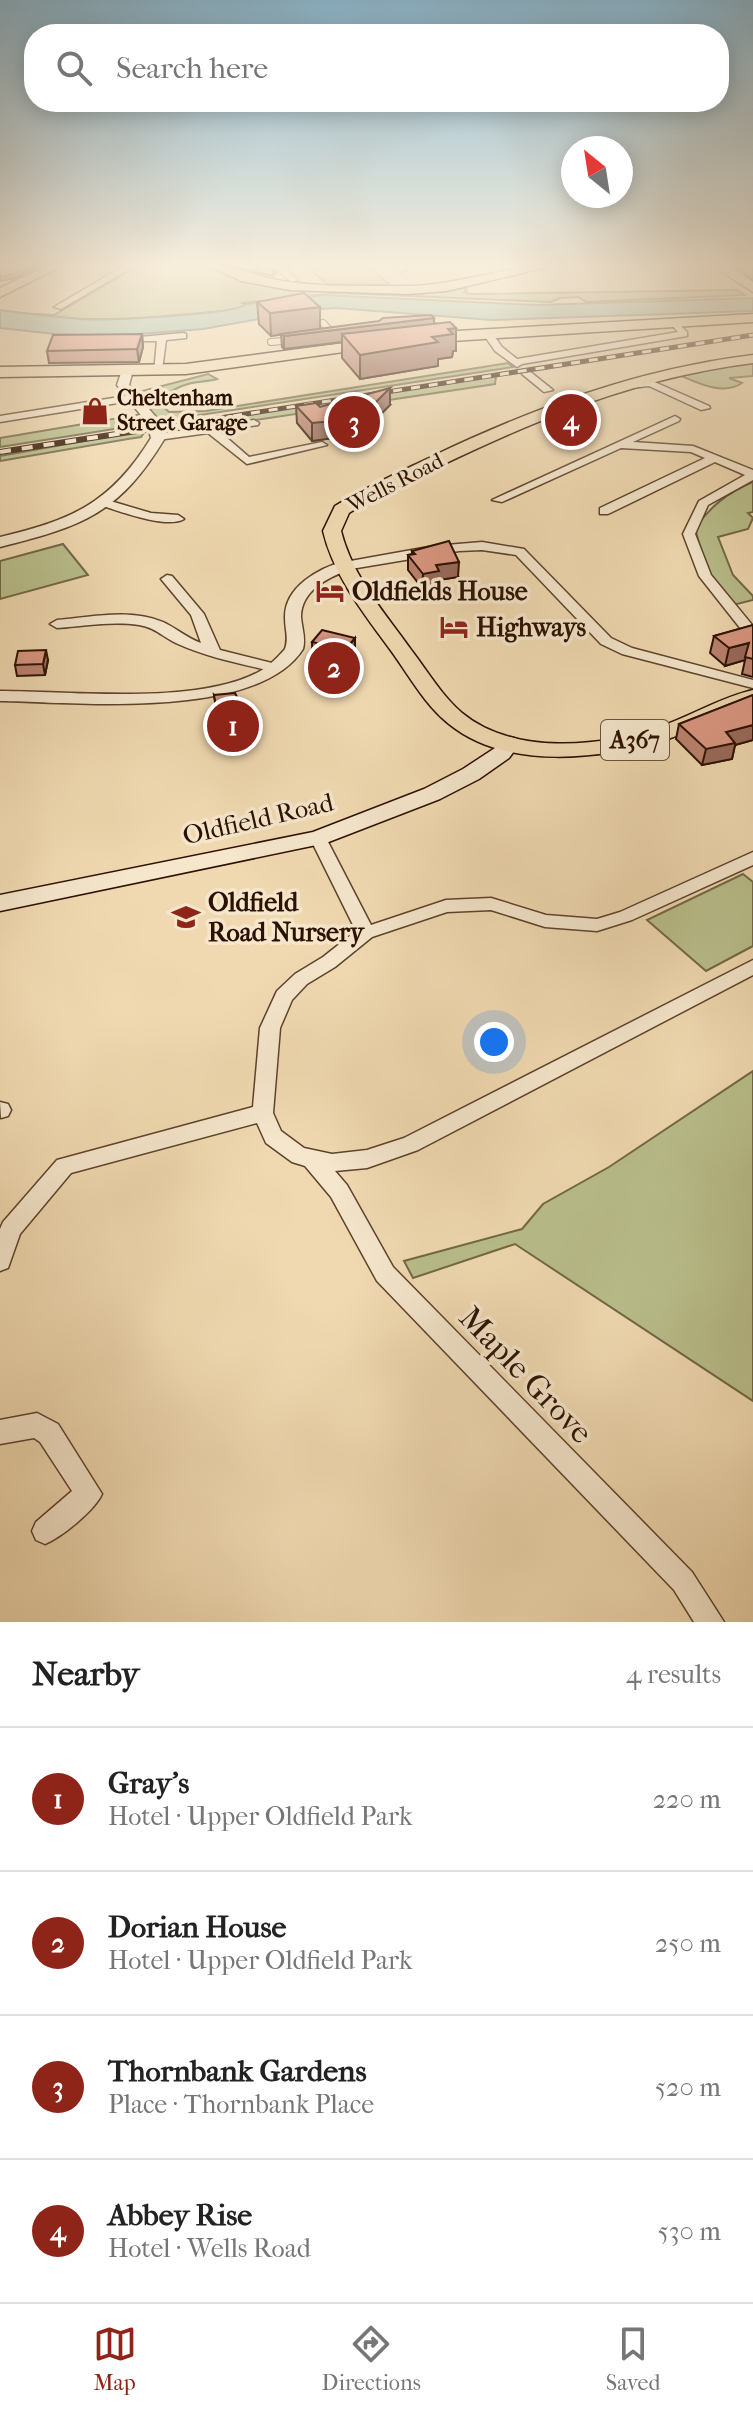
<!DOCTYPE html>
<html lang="en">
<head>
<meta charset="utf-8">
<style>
  :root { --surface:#fff; --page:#f2f2f2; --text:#222; --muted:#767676; --line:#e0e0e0; --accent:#8f2418 }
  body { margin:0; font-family:"IM FELL French Canon",serif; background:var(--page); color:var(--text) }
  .compass { position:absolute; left:561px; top:136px; width:72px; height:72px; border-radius:50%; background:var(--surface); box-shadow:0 4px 20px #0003; rotate:330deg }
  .you { position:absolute; left:494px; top:1042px; width:28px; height:28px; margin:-20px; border:6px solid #fff; border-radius:50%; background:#1a73e8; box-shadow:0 0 0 12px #1a73e833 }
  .badge { display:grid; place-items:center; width:52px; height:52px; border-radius:50%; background:var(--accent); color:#fff; font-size:26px; font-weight:700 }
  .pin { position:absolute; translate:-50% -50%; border:4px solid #fff; box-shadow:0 2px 8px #0006 }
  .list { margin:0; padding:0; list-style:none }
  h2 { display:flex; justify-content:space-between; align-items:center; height:104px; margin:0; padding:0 32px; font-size:34px }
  h2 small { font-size:26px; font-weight:400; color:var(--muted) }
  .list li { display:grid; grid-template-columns:52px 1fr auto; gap:24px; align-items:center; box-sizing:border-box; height:144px; padding:0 32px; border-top:2px solid var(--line) }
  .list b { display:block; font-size:30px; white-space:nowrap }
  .list p { margin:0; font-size:26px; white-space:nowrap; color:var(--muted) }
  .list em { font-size:26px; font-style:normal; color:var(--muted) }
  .icon { flex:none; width:44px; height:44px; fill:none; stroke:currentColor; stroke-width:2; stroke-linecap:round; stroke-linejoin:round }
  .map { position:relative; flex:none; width:753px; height:1622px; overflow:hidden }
  .search { position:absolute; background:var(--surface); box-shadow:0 4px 20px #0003; left:24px; right:24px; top:24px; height:88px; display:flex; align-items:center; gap:20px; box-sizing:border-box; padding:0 28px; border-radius:32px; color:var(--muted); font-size:30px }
  .sheet { height:680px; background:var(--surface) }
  nav { display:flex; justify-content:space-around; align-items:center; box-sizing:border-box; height:112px; border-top:2px solid var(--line); background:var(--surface); font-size:22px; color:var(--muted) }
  nav a { display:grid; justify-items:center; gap:4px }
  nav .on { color:var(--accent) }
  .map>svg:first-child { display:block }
</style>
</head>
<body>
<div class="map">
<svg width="753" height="1622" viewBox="0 0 753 1622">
  <rect width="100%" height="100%" fill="#f0d9b1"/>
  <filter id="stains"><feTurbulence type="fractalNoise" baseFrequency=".0025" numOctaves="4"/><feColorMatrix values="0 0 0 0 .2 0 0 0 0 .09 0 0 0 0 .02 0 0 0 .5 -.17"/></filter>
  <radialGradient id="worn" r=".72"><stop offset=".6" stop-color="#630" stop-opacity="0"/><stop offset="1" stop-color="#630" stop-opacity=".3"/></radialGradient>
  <g fill="#b9bf8c" stroke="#726846" stroke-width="2">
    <path d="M138,266h69c36,28 211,32 257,22l3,2 -3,2 6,2 267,-4 8,5 -158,7 -9,-5 -18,1 -9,4 -213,-9 -97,10 9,2 -9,4c-76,8 -152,16 -227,4l40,2z"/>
    <polygon points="306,266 368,266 390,285 327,284"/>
    <path d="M753,362v14l-24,2 13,5c-19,13 -44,0 -63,-8z"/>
    <path d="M508,363l5,4 -352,54 -30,-27 77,-20 9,5c-10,3 -23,2 -32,6 -11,3 -19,11 -30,14l14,13 37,-1z"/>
    <polygon points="496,376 495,384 175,432 162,427"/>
    <polygon points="142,414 146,424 0,447 0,438"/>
    <polygon points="146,430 141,437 128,439 0,461 0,456"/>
    <path d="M753,482v30l-5,1 5,5 -5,11 -30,8 15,38 20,21v4l-20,5 -25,-28 -13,-49c17,-23 31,-34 58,-46z"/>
    <polygon points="63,544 88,575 0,599 0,561"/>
    <polygon points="743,874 753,882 753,946 706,971 647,920"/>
    <polygon points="753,1071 753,1401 515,1244 413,1278 404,1261 522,1229 543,1204 609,1167"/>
  </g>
  <path fill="#9bbaa9" stroke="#6f7665" stroke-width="2" d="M323,295l214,10 216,-7v13l-261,9 -156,-12 -28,2 -105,19 -89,7 -59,-2 -55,-6v-18c27,4 54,7 81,9 24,2 153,-4 166,-15z"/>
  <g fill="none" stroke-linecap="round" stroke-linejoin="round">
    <defs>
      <g id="pedestrian">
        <polyline points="323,323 332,333"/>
        <polyline points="271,342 294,340"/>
      </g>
      <g id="minor">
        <polygon points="124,266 134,266 61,309 54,307"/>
        <polygon points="273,266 282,266 298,280 291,282"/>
        <polygon points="394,266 403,266 407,270 400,272"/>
        <polygon points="674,319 687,332 687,336 522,364 517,367 495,351 482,332 490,330 502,347 517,359 678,332 669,322"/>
        <polygon points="183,333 186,334 186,338 166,340 162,370 154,372 157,341 140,341 140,337"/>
        <polygon points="522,370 528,370 553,390 544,392 522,374"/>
        <polygon points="650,380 709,406 710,408 701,410 649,386 631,388 626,385"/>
        <polygon points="132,395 136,396 136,400 0,422 0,416"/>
        <polygon points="675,416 680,419 679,421 633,442 693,446 753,470 753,480 708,505 695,534 711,575 753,626 753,639 748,638 699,576 683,534 699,501 745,475 715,462 608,514 600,514 600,508 705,458 691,452 621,448 502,502 492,500"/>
        <polygon points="254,420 259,423 258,425 219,431 249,457 322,442 327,445 247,464 208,433 158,440 153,437 158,434"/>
        <path d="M107,500l44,13 27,2 6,4c-16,10 -63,-7 -81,-13v-4z"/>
        <polygon points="482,542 524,549 611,638 632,648 753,680 753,688 622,654 601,644 516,555 482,550 459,551 345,570 339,566 345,562 434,546"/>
        <path d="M167,575l5,1 32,38 16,36 60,15 2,3 -2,3 -5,1c-32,-8 -66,-14 -97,-28 -14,-6 -23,-17 -39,-19 -27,-4 -55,1 -82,3l-7,-4 7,-4c33,-3 74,-12 106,2 13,6 24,16 38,21l-10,-28 -30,-36z"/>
        <polygon points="318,833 326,838 371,925 446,900 491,898 546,915 597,919 620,912 753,852 753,865 632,920 597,931 545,927 491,910 447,912 372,937 335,967 307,984 292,1000 280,1028 273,1113 281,1131 304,1148 332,1154 367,1150 404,1138 753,960 753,975 418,1150 367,1168 335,1171 347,1185 393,1267 692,1572 724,1622 694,1622 674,1590 377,1281 331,1197 305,1166 292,1162 266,1143 257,1123 71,1173 20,1234 8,1268 0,1271 0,1229 3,1222 57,1160 253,1107 260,1028 277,991 295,974 323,957 356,931 310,838"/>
        <polygon points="0,1102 8,1104 11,1110 8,1116 1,1118"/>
        <path d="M37,1413l21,11 44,70c-7,16 -40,43 -57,50l-9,-4 -4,-9 4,-9 36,-31 -32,-49 -6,-4 -34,6v-24z"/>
      </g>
      <g id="tertiary">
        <path d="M123,367l10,3 -4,15 31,37 5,16c-46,76 -82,88 -165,109v-10c72,-17 111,-34 151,-99l-4,-15 -30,-38z"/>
        <path d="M345,561l6,2v6c-22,8 -50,21 -50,48 1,12 5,21 2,32 -46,72 -227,53 -303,52v-10c70,0 202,15 262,-21 8,-5 17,-14 23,-21 4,-11 0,-19 0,-31 -1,-31 34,-50 60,-57z"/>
      </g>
      <g id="secondary">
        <polygon points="47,266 62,266 0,297 0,288"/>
        <polygon points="510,737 517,739 520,743 509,758 479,779 440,799 326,843 0,911 0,895 313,832 424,789 463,769 495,748 503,739"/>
      </g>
      <g id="primary">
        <path d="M211,266c26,0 51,13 78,16 38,5 79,4 117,4 50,0 96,-20 146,-20l-106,25 -38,3 -118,-4 -49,-9z"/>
        <polygon points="713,266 728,266 753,282 753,292"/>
        <path d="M753,355v8c-144,18 -258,76 -387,139l-17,11 -8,18c12,47 44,82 71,120 16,21 30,45 50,62 52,43 141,34 200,13 31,-11 60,-29 91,-36v14c-28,12 -56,25 -85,35 -66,20 -161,32 -219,-15 -24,-19 -39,-47 -57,-72 -27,-37 -58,-75 -69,-121l12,-25c31,-19 65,-34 98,-50 103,-49 206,-87 320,-101z"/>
      </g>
      <g id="trunk">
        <polygon points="753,314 753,322 421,343 413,338 421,333"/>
        <polygon points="374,339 379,341 379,347 186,374 0,377 0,367 186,364"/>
      </g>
    </defs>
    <use href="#pedestrian" stroke="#5d432c" stroke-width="8"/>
    <use href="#minor" stroke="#5d432c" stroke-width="3"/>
    <use href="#tertiary" stroke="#5d432c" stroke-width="3"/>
    <use href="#secondary" stroke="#2c1100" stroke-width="3"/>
    <use href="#primary" stroke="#2c1100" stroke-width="3"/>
    <use href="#trunk" stroke="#2c1100" stroke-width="3"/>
    <use href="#pedestrian" stroke="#f5e6cc" stroke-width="6"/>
    <use href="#minor" fill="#f5e6cc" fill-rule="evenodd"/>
    <use href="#tertiary" fill="#f5e6cc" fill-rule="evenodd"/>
    <use href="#secondary" fill="#f5e6cc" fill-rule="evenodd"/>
    <use href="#primary" fill="#f0d9b1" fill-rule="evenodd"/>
    <use href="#trunk" fill="#f0d9b1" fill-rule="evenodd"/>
    <defs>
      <polyline id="rail-far1" points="162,427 753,335"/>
      <polyline id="rail" points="0,452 175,425"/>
    </defs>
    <use href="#rail-far1" stroke="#2c1100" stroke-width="5"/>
    <use href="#rail" stroke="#2c1100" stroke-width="6"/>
    <use href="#rail-far1" stroke="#f5e6cc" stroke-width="3" stroke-dasharray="9" stroke-linecap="butt"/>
    <use href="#rail" stroke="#f5e6cc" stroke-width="4" stroke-dasharray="11" stroke-linecap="butt"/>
  </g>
  <g fill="#bb8270" stroke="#2c1100" stroke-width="2">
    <polygon points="231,266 276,266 276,273 273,276"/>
    <polygon points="732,266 753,266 753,280"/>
    <polygon points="257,302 320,307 320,329 434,323 456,328 456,351 453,351 452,357 438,359 438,366 360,379 342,358 342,342 284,349 282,347 281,334 271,336 259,324"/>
    <polygon points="142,334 143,347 139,362 49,363 47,351"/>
    <polygon points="390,405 368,427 334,432 334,438 312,441 297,423 296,406 320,407"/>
    <polygon points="412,551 458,577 439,580 439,586 422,588 408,570 408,555 412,554"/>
    <polygon points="753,625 753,677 742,674 745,660 725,666 710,653 714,636"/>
    <polygon points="355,638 355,666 346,678 313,670 312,642"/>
    <polygon points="48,660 45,675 17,676 15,665"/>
    <polygon points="214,695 248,731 240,732 240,736 220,738"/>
    <polygon points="753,695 753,740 735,745 732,759 702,765 676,739 679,724"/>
  </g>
  <g fill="#996a5b" stroke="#2c1100" stroke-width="2">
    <polygon points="31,266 40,266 15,278 0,281 0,277"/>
    <polygon points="273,266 276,266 276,273 273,276"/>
    <polygon points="320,307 320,329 271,336 270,313"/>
    <polygon points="434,318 434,330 342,334 342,342 284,349 284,336"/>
    <polygon points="456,328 456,351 453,351 452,357 438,359 438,366 360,379 360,355 432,337 448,329"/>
    <polygon points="142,334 143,347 139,362 137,349"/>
    <polygon points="390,388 390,405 368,427 334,432 334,438 312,441 312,423"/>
    <polygon points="459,562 458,577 439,580 439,586 422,588 423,574 436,565"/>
    <polygon points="355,638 355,666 346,678 345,650"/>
    <polygon points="749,643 745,660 725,666 729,648"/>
    <polygon points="46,650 48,660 45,675 43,664"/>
    <polygon points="247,715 248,731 240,732 240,736 220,738 219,723 238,716"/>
    <polygon points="753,725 753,740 735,745 732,759 702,765 706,749 726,732"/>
  </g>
  <g fill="#da9782" stroke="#2c1100" stroke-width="2">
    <polygon points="0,266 31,266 14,274 0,277"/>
    <polygon points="304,293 320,307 270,313 257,302"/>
    <polygon points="431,315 434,318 284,336 281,334 379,321 383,318"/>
    <polygon points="450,322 456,328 448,329 453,334 432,337 438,342 360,355 342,334"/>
    <polygon points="142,334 137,349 47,351 53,335"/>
    <polygon points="390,388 368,410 329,415 334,421 312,423 296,406 316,403 320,407"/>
    <polygon points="449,541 459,562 436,565 439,571 423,574 408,555 415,554 412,551"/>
    <polygon points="753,625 753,659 745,657 749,643 729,648 714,636"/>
    <polygon points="322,630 355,638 345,650 312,642"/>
    <polygon points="46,650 43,664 15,665 18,651"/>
    <polygon points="235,693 240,703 244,702 247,715 238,716 239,720 219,723 214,695"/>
    <polygon points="753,695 753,725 726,732 735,743 706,749 679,724"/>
  </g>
  <linearGradient id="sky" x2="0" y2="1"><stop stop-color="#89b6cf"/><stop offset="0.54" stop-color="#f8eedc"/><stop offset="1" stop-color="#f8eedc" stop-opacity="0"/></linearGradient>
  <rect width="753" height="493" fill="url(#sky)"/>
  <defs>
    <symbol id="shop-bare" viewBox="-9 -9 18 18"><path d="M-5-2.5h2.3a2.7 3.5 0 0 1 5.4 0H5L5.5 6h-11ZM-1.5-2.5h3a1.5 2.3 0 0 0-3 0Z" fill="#8f2418" stroke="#f5e6cc" stroke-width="2.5" paint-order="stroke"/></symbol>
    <symbol id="hotel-bare" viewBox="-9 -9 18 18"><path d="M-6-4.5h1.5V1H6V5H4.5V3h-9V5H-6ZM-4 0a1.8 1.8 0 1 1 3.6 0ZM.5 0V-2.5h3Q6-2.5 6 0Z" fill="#8f2418" stroke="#f5e6cc" stroke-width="2.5" paint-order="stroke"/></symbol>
    <symbol id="school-bare" viewBox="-9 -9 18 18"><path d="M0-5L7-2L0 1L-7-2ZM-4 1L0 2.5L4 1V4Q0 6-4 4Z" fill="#8f2418" stroke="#f5e6cc" stroke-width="2.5" paint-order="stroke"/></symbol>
  </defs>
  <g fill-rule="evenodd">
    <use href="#shop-bare" x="75" y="391" width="40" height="40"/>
    <use href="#hotel-bare" x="310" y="571" width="40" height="40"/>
    <use href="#hotel-bare" x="434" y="607" width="40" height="40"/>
    <use href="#school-bare" x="166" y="897" width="40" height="40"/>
  </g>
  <g text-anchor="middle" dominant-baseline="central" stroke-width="7" stroke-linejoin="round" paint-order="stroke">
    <g font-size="22" font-weight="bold" fill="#2c1100" stroke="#f5e6cc" text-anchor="start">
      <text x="117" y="398">Cheltenham<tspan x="117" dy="25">Street Garage</tspan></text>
    </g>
    <g font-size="22" fill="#2c1100" stroke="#f5e6cc">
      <text transform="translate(395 483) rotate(-27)">Wells Road</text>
    </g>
    <rect fill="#f5e6cc" stroke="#68513d" stroke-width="2" x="601" y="720" width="68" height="40" rx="6"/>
    <g font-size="24" font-weight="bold" fill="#2c1100">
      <text x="635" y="740">A367</text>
    </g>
    <g font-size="26" font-weight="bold" fill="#2c1100" stroke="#f5e6cc" text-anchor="start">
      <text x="352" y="591">Oldfields House</text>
      <text x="476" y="627">Highways</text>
      <text x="208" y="902">Oldfield<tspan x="208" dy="30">Road Nursery</tspan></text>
    </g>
    <g font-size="26" fill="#2c1100" stroke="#f5e6cc">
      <text transform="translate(258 819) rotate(-13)">Oldfield Road</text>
    </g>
    <g font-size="32" fill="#2c1100" stroke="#f5e6cc">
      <text transform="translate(526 1375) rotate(46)">Maple Grove</text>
    </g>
  </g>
  <rect width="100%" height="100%" filter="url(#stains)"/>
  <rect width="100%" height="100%" fill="url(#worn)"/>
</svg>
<svg class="compass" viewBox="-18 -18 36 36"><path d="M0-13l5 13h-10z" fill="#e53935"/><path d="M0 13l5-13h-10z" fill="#767676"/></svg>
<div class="you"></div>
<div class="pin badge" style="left:233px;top:726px">1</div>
<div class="pin badge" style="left:334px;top:668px">2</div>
<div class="pin badge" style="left:354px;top:422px">3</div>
<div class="pin badge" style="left:571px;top:420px">4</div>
<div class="search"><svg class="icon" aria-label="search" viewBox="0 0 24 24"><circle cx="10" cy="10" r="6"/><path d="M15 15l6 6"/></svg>Search here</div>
</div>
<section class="sheet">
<h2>Nearby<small>4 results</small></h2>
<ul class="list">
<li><span class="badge">1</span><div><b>Gray's</b><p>Hotel · Upper Oldfield Park</p></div><em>220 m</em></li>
<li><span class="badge">2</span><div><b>Dorian House</b><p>Hotel · Upper Oldfield Park</p></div><em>250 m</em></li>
<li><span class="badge">3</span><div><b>Thornbank Gardens</b><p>Place · Thornbank Place</p></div><em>520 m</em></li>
<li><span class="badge">4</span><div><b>Abbey Rise</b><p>Hotel · Wells Road</p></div><em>530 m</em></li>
</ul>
</section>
<nav>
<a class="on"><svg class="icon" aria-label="map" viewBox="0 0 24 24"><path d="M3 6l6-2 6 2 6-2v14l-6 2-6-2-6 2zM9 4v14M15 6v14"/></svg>Map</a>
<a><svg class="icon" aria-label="directions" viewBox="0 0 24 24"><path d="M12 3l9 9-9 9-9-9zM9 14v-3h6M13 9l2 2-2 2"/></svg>Directions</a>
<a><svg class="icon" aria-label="saved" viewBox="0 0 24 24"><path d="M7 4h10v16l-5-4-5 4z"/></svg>Saved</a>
</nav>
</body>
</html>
